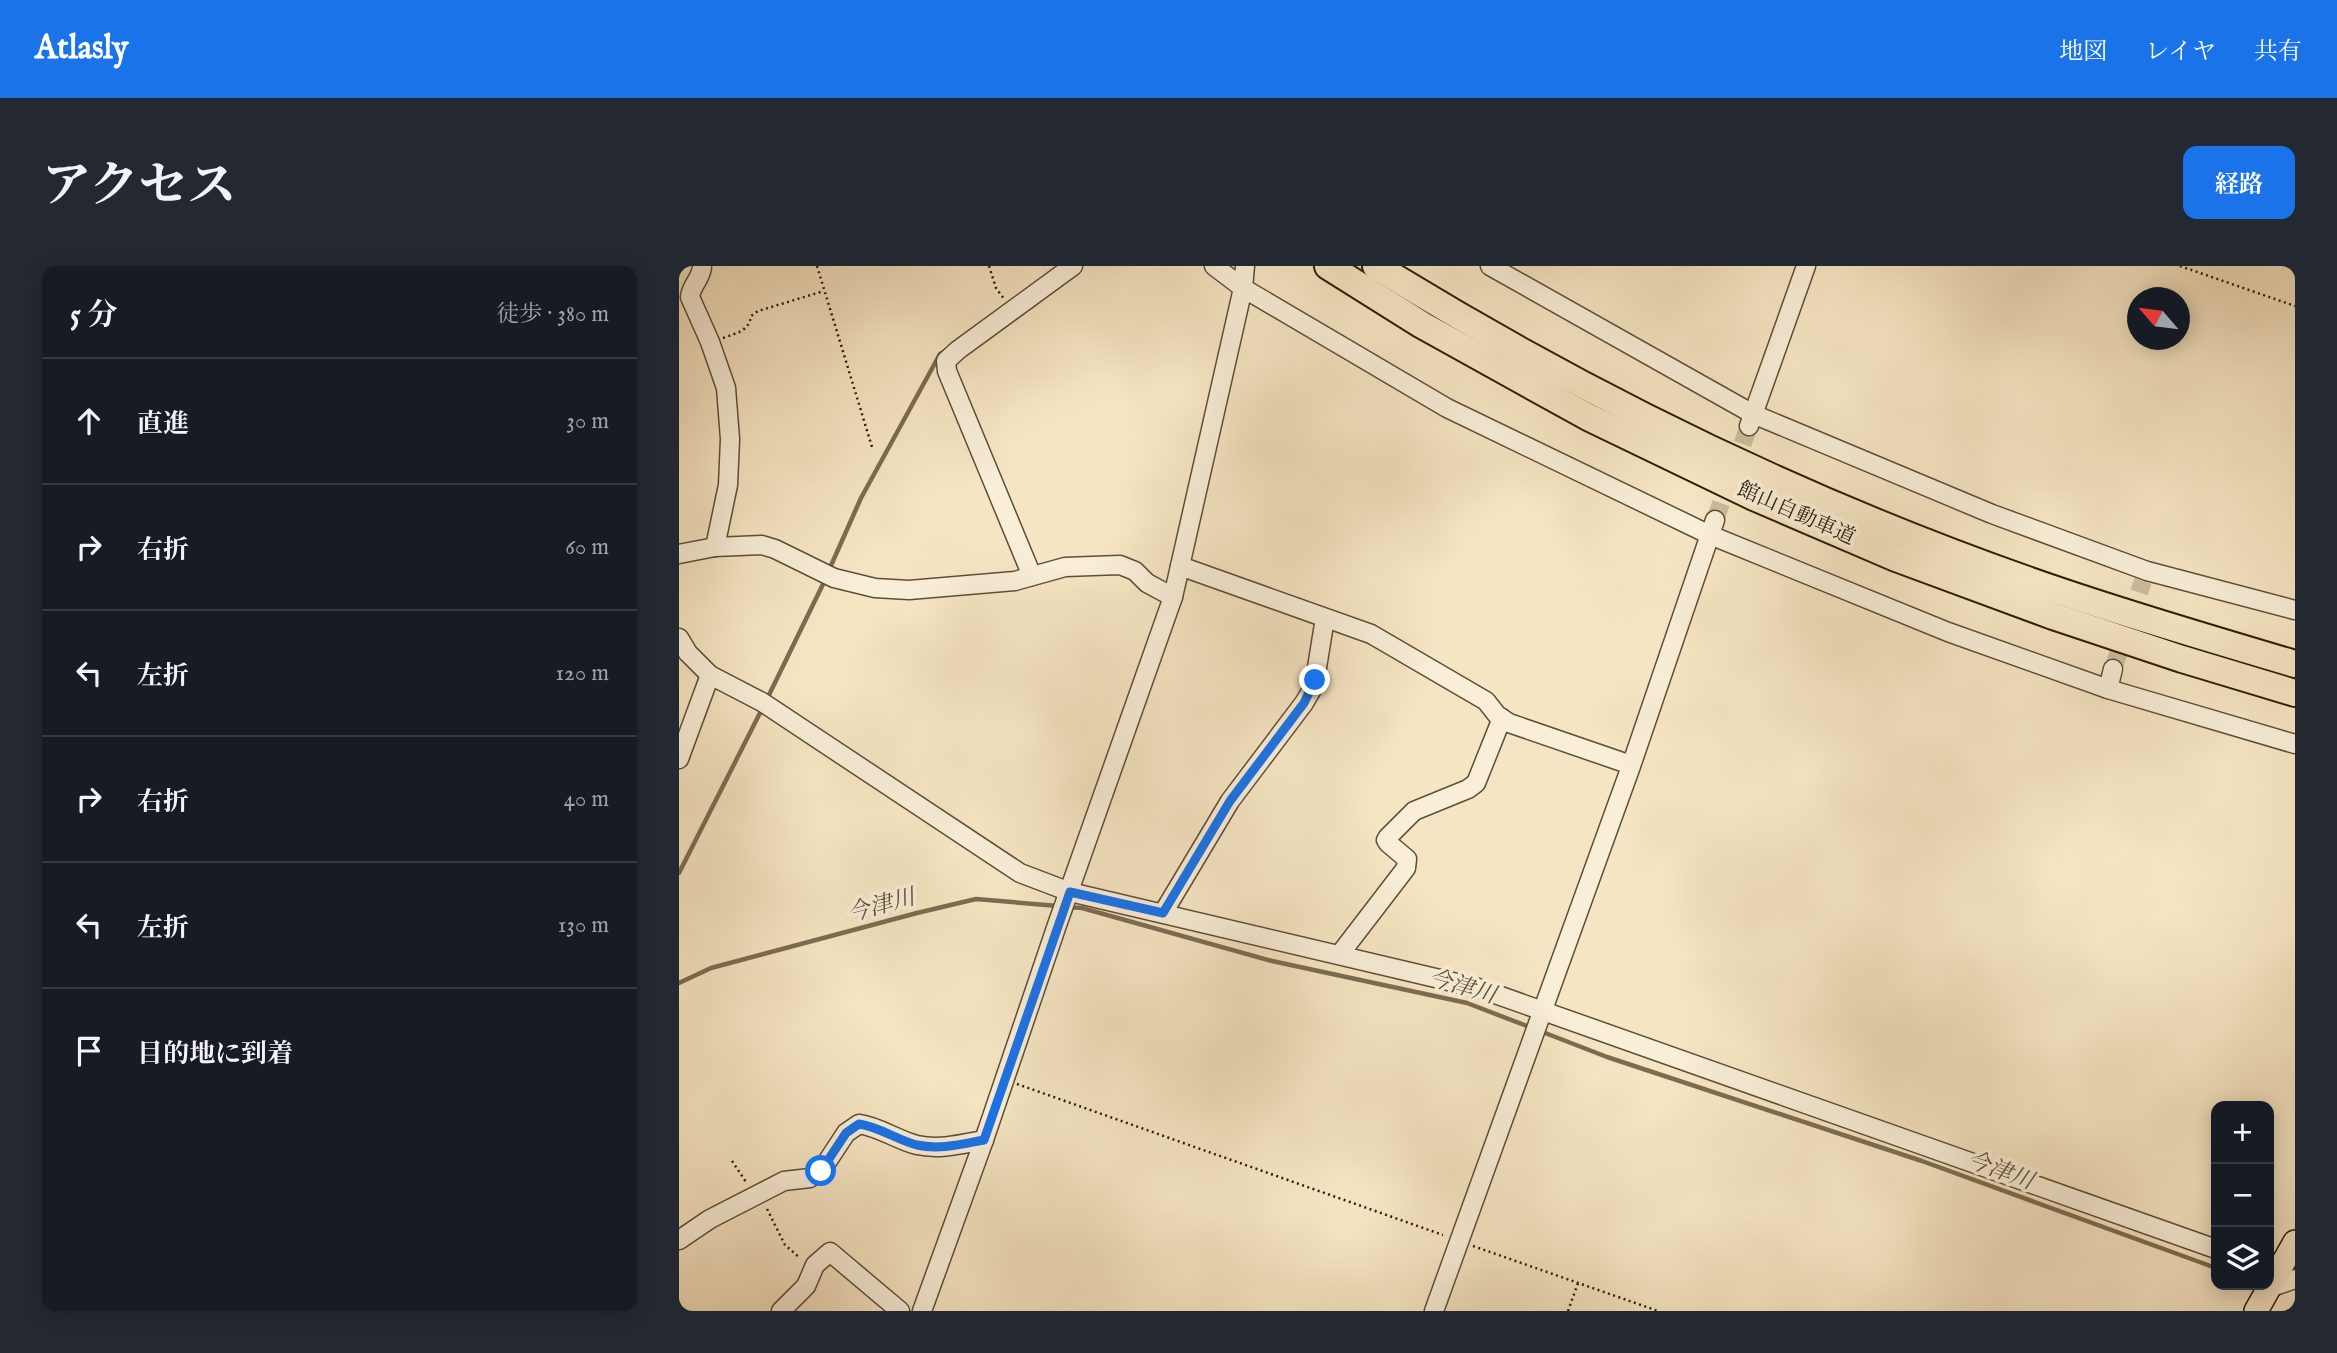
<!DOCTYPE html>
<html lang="ja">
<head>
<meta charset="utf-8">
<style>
  :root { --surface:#171b24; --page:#242831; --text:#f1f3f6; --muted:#9ea1a6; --line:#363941; --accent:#1a73e8 }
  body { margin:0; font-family:"IM FELL English","Noto Serif JP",serif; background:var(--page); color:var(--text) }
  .controls { position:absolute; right:21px; bottom:21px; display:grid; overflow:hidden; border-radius:14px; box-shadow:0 4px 18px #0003 }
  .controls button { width:63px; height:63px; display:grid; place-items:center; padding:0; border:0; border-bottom:2px solid var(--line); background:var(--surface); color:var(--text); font:35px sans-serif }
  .compass { position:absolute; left:1448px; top:21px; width:63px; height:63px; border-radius:50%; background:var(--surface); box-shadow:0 4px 18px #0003; rotate:298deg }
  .stop { position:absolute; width:21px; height:21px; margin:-16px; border:5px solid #1a73e8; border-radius:50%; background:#fff }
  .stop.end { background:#1a73e8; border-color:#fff; box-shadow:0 2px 7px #0008 }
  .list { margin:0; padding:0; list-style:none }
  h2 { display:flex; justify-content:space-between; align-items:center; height:91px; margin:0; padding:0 28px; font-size:30px }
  h2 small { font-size:23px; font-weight:400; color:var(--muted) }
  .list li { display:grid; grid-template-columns:46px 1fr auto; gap:21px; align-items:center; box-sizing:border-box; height:126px; padding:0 28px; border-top:2px solid var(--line) }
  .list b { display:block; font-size:26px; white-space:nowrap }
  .list em { font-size:23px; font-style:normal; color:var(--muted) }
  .icon { flex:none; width:38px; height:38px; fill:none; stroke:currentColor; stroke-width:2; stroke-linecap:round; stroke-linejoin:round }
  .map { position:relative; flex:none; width:1616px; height:1045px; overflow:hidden; border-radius:14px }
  header { display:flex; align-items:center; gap:42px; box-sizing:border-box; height:98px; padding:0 35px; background:var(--accent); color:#fff }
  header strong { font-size:33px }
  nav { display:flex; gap:38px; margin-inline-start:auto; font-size:24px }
  .intro { display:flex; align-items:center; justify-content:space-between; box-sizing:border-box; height:168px; padding:0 42px }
  h1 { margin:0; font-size:49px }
  .button { padding:18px 32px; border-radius:14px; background:var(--accent); color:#fff; font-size:24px; font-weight:700 }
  main { display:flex; gap:42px; padding:0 42px }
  aside { flex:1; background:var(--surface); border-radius:14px; box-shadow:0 4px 18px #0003 }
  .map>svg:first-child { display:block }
</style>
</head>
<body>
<header>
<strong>Atlasly</strong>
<nav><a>地図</a><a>レイヤ</a><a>共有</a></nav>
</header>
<div class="intro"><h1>アクセス</h1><a class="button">経路</a></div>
<main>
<aside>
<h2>5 分<small>徒歩 · 380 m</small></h2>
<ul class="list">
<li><svg class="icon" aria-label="ahead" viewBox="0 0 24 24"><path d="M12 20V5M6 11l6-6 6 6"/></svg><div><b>直進</b></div><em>30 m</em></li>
<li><svg class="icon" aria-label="right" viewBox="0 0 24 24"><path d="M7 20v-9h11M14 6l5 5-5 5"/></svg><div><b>右折</b></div><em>60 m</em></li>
<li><svg class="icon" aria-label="left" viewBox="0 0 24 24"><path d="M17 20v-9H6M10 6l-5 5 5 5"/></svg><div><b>左折</b></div><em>120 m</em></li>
<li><svg class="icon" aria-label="right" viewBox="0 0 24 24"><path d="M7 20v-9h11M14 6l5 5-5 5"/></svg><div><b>右折</b></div><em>40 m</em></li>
<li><svg class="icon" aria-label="left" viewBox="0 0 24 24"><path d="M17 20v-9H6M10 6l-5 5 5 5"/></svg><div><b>左折</b></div><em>130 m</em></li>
<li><svg class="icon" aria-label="arrive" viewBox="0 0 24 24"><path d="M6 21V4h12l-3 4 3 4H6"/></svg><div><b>目的地に到着</b></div></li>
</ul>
</aside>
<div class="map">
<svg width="1616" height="1045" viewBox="0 0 1616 1045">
  <rect width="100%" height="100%" fill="#f6e5c3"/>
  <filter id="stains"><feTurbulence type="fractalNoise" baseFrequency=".00286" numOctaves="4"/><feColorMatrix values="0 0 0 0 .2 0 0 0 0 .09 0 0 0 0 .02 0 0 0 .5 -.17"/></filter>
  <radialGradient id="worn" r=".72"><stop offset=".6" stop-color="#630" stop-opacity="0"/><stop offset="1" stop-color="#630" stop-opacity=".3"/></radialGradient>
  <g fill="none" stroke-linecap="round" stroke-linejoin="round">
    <g stroke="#7d6c52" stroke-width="4.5">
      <polyline points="150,304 182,232 261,88 268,84"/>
      <polyline points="88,433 147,312"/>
      <polyline points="0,607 84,441"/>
      <polyline points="388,641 403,642 593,695 788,737 853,762"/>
      <polyline points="0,717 32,702 238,647 297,633 379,640"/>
      <polyline points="861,765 928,791 1243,895 1537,1002"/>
    </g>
    <g stroke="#cebd9e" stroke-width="18" stroke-dasharray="18 9" stroke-linecap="butt">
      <polyline points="1036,254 1070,160"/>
      <polyline points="1434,403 1464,315"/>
    </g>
    <defs>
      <g id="minor">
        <path d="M23,0c0,12 -11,19 -12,31l20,45 16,46 4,51 -2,46 -13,62"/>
        <polyline points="535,0 564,22 768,142 1031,269 1269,366 1429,423 1616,478"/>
        <polyline points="811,0 1074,148 1313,248 1468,305 1616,344"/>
        <polyline points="1070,160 1127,0"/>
        <polyline points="0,288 36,281 83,279 96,283 155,312 196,322 230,324 336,315 386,301 441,299 456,305 468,317 494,331"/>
        <polyline points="501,300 692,368 807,435 818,449 830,457 952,499"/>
        <polyline points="353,310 268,105 267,95 279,84 394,0"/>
        <polyline points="0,372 9,387 31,409 83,436 341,607 391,626 799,722 1537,983"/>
        <polyline points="1429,423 1434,403"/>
        <polyline points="0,493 31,409"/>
        <polyline points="484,647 551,535 625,437 635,420 646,352"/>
        <polyline points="661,688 727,602 728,593 709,577 707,574 709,571 735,545 789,523 797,517 823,452"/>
        <path d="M0,974l31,-21 74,-38 26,-3 11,-7 25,-38 13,-9c21,3 38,16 58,21 23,5 45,-1 67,-5"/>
        <polyline points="1590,1022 1616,1013"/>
        <polyline points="102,1045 127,1020 136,999 151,986 221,1045"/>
        <polyline points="243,1045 305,874 378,659 494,331 564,22 566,0"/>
        <polyline points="755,1045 951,503 1036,254"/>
      </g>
      <polyline id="major" points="1577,1045 1616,976"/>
      <g id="highway">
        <polyline points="649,0 743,59 909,151 1075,231 1217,292 1374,350 1503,393 1616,427"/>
        <path d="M697,0c215,133 447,245 686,326 77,26 155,49 233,72"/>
      </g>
    </defs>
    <use href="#minor" stroke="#5f4e37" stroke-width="21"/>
    <use href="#major" stroke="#2d1c08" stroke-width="26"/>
    <use href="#highway" stroke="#2d1c08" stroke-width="30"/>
    <g stroke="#2d1c08" stroke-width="2.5" stroke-dasharray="2 3.5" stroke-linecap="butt">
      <polyline points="138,0 193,181"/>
      <polyline points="310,0 317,22 325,33"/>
      <polyline points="1501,0 1616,40"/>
      <path d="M44,72c14,-5 26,-7 28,-22l7,-5 66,-20"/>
      <polyline points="338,818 764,969"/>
      <polyline points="53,895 67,916"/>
      <polyline points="88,943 106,979 121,992"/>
      <polyline points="794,980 979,1045"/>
      <polyline points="889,1045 899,1017"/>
    </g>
    <use href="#minor" stroke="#f9eed8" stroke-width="18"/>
    <use href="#major" stroke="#f6e5c3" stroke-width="23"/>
    <use href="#highway" stroke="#f6e5c3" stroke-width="26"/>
  </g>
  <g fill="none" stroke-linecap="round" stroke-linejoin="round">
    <path stroke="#1a73e8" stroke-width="9" d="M142,905l25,-38 13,-9c21,3 38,16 58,21 23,5 45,-1 67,-5l86,-248 93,21 67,-112 74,-98 11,-23"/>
  </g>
  <g text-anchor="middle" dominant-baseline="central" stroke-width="7" stroke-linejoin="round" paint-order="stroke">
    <g font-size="21" fill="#2d1c08" stroke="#f9eed8">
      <text transform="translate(1117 248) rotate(24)">館山自動車道</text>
    </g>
    <g font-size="23" font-style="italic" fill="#625139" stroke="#f9eed8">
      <text transform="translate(202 640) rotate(-15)">今津川</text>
      <text transform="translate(783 721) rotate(16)">今津川</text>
      <text transform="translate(1321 905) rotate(20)">今津川</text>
    </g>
  </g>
  <rect width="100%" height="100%" filter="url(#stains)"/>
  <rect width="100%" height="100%" fill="url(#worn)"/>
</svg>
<div class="controls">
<button>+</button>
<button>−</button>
<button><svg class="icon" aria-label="layers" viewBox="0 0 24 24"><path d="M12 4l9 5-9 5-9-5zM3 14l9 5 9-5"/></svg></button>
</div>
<svg class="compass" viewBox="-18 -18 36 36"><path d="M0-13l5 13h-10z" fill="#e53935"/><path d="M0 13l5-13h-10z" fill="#9ea1a6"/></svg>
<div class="stop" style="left:142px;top:905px"></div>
<div class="stop end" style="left:636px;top:414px"></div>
</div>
</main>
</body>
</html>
